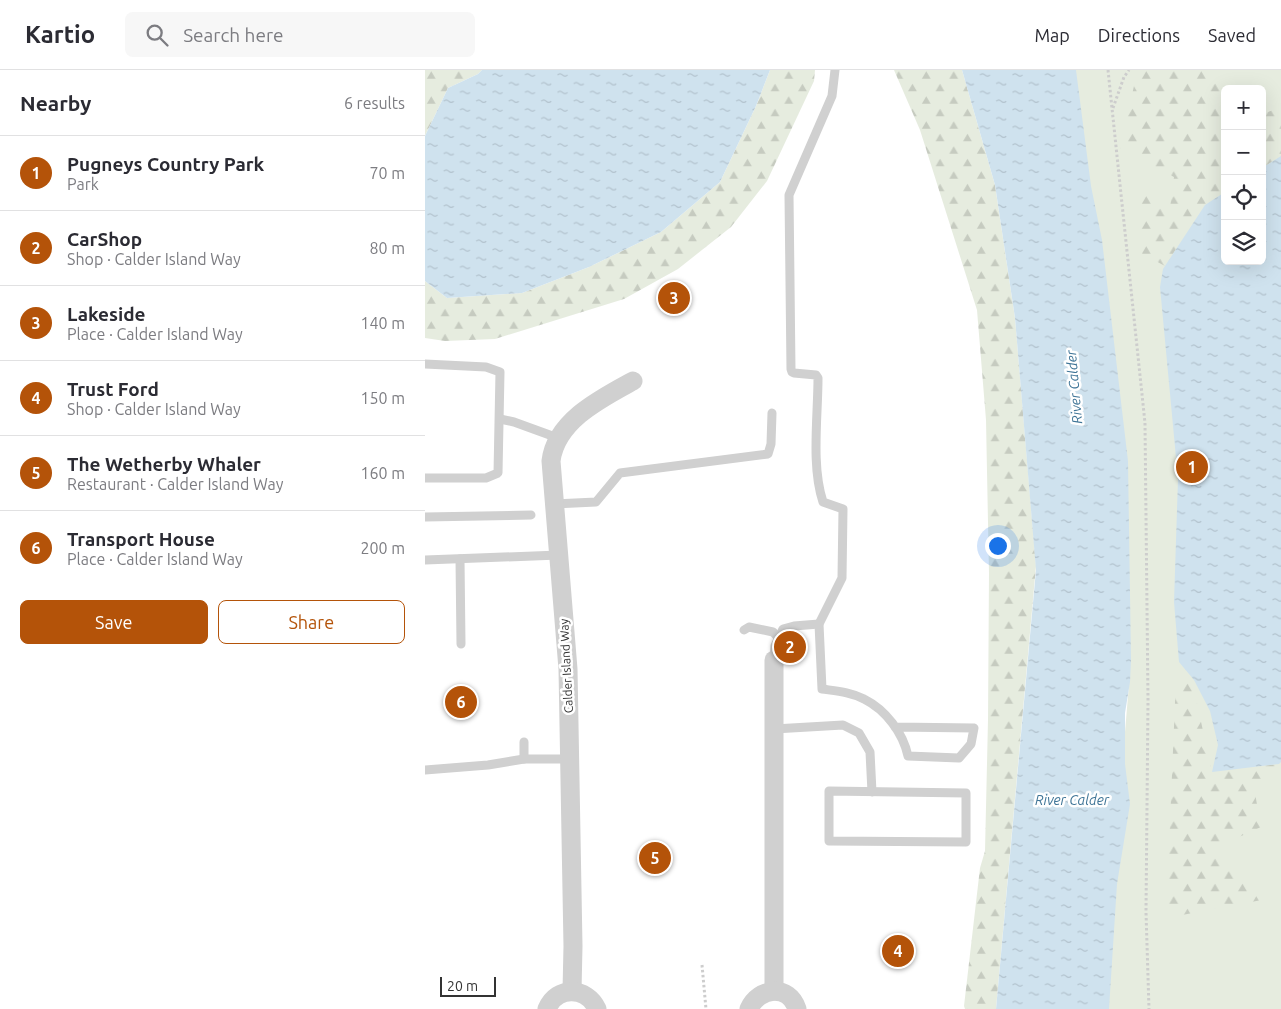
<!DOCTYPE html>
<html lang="en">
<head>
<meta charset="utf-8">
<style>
  :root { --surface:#fff; --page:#f7f7f7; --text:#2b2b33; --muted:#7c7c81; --line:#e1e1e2; --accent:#b45309 }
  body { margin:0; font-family:Ubuntu,sans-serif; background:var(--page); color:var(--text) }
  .controls { position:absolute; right:15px; top:15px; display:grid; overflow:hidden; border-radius:8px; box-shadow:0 5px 20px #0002 }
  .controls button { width:45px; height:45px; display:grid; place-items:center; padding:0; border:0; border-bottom:1px solid var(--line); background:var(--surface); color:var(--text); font:25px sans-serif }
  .scale { position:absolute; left:15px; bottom:12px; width:56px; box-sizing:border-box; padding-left:5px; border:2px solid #333; border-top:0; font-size:14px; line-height:18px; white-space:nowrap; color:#333; -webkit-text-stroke:4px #fff; paint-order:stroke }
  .you { position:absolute; left:572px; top:475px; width:18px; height:18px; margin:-12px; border:4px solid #fff; border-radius:50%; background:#1a73e8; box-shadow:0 0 0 8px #1a73e833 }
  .badge { display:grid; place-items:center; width:32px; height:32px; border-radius:50%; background:var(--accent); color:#fff; font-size:16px; font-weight:700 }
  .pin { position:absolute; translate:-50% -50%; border:2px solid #fff; box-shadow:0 1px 5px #0006 }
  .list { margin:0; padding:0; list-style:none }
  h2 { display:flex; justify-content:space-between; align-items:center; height:65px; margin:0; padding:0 20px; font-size:21px }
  h2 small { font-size:16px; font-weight:400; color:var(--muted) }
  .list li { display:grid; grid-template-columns:32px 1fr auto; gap:15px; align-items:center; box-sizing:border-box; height:75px; padding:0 20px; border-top:1px solid var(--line) }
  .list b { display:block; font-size:19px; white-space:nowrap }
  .list p { margin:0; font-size:16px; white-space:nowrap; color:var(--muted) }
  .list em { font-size:16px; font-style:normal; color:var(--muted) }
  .actions { display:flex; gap:10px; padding:15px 20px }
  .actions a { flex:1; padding:11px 0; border:1px solid var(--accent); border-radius:8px; text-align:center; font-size:18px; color:var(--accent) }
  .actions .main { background:var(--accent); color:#fff }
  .icon { flex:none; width:28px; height:28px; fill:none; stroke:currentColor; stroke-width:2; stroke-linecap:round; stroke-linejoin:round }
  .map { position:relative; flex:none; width:856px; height:939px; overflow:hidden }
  header { display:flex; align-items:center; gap:30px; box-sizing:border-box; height:70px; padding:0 25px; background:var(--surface); border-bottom:1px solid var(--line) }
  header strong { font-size:24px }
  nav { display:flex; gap:28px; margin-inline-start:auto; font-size:18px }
  .search { width:350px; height:45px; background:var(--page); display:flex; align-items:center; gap:12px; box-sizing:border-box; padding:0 18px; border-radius:8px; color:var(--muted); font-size:19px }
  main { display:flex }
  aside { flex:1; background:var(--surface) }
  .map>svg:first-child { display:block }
</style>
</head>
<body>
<header>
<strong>Kartio</strong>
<div class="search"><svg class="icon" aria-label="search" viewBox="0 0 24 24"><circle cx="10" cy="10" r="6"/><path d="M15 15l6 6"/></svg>Search here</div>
<nav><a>Map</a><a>Directions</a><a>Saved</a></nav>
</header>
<main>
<aside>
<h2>Nearby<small>6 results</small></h2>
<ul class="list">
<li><span class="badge">1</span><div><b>Pugneys Country Park</b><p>Park</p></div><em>70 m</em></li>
<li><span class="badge">2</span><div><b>CarShop</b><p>Shop · Calder Island Way</p></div><em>80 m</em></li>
<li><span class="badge">3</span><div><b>Lakeside</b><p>Place · Calder Island Way</p></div><em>140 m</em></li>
<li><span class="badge">4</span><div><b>Trust Ford</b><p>Shop · Calder Island Way</p></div><em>150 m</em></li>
<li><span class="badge">5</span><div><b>The Wetherby Whaler</b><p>Restaurant · Calder Island Way</p></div><em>160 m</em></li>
<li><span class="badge">6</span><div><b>Transport House</b><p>Place · Calder Island Way</p></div><em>200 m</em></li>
</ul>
<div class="actions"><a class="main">Save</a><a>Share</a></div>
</aside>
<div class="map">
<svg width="856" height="939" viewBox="0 0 856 939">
  <defs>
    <pattern id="forest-firs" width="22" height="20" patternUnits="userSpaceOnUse" patternTransform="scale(1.25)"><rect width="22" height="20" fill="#e6ecdf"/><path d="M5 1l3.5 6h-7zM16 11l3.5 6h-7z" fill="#c6cbc0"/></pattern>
    <pattern id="water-ripples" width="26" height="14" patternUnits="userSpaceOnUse" patternTransform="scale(1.25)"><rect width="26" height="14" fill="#cfe2ee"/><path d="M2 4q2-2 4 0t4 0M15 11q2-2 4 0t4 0" fill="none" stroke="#b2c2cd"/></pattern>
  </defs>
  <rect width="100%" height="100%" fill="#fff"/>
  <path fill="#e6ecdf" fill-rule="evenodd" d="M628,0h228v939h-179l28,-337zM800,19h37v172h-37z"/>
  <g fill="url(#forest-firs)">
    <polygon points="0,0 57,0 53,4 23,18 0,66"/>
    <polygon points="345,0 390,0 389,11 342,111 306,157 253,199 199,229 70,269 20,271 0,268 0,211 22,228 97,223 164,197 236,162 295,112 331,36"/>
    <polygon points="469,0 537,0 570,115 590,248 611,496 571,939 540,939 539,936 555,798 560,781 563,650 564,503 561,350 552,240 495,60"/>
    <polygon points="718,0 778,0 805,19 800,19 800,122 780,135 740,196 714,182 715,116 745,138 749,107 695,78 711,7"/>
    <polygon points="856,37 856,86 837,98 837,41 840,43"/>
    <polygon points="751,609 768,615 787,702 854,694 856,692 856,704 828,712 836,757 790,778 842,829 741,848"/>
  </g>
  <g fill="url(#water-ripples)">
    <polygon points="57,0 345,0 331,36 295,112 236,162 164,197 97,223 22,228 0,211 0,66 23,18 53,4"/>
    <polygon points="537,0 651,0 666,116 677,170 703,391 706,590 705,612 700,643 700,694 705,734 692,814 684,939 571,939 611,500 590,248 570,115"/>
    <polygon points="856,86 856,692 854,694 787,702 793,675 785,641 769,610 754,592 749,532 753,409 735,217 738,199 780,135 800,122 800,191 837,191 837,98"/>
  </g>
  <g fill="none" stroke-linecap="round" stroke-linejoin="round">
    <g stroke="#cdcdcd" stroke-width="3" stroke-dasharray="2.5 2.5" stroke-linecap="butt">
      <polyline points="683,0 720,353 723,630 721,842 724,939"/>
      <polyline points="688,38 699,7 704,0"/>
      <polyline points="277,895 281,939"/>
    </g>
    <g stroke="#d0d0d0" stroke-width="9">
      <path d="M410,0l-3,26 -43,99 2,174 1,3 2,1 22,2 2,3c0,39 -7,88 5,124l20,7 -1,69 -23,46 3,65c14,2 29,3 42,10 22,11 39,34 44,57l51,2 12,-14 3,-16 -79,-1"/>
      <polyline points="0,294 61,297 75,302 73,403 61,408 0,408"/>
      <polyline points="75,349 89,352 133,368"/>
      <polyline points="129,434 171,432 195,403 343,384 346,374 347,343"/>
      <polyline points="0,447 106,445"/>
      <polyline points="35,489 36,574"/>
      <polyline points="0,490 134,485"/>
      <polyline points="319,560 324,557 348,562 353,567"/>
      <polyline points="349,590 350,576 358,559 369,556 394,554"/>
      <polyline points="349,659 418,655 434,663 445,682 447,722"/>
      <polyline points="99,672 99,689"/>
      <polyline points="0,700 63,695 99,689 145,689"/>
      <polygon points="404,721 541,723 541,772 404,771"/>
    </g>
    <g stroke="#d0d0d0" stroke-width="19">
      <polyline points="349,590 349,921"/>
      <path d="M147,921l1,-45 -5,-277 -17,-208c5,-40 49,-62 82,-80"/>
      <path d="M122,939c10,-24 40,-22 50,0"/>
      <path d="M324,939c10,-22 40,-25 48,0"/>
    </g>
  </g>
  <g text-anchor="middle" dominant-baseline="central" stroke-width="5" stroke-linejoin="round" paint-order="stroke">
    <g font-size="12" fill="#333" stroke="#fff">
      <text transform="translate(141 596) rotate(-93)">Calder Island Way</text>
    </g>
    <g font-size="14" font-style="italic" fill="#3f7597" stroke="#fff">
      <text transform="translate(649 317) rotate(-95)">River Calder</text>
      <text x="647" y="730">River Calder</text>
    </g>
  </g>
</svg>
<div class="controls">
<button>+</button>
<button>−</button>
<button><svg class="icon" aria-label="locate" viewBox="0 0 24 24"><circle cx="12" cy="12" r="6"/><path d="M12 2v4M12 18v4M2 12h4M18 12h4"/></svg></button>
<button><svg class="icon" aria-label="layers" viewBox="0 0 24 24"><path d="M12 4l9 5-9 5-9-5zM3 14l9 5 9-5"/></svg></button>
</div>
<div class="scale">20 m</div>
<div class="you"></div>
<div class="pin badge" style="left:767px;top:397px">1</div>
<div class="pin badge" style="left:365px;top:577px">2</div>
<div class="pin badge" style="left:249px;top:228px">3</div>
<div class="pin badge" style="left:473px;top:881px">4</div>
<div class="pin badge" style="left:230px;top:788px">5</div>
<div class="pin badge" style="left:36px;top:632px">6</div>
</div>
</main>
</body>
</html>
